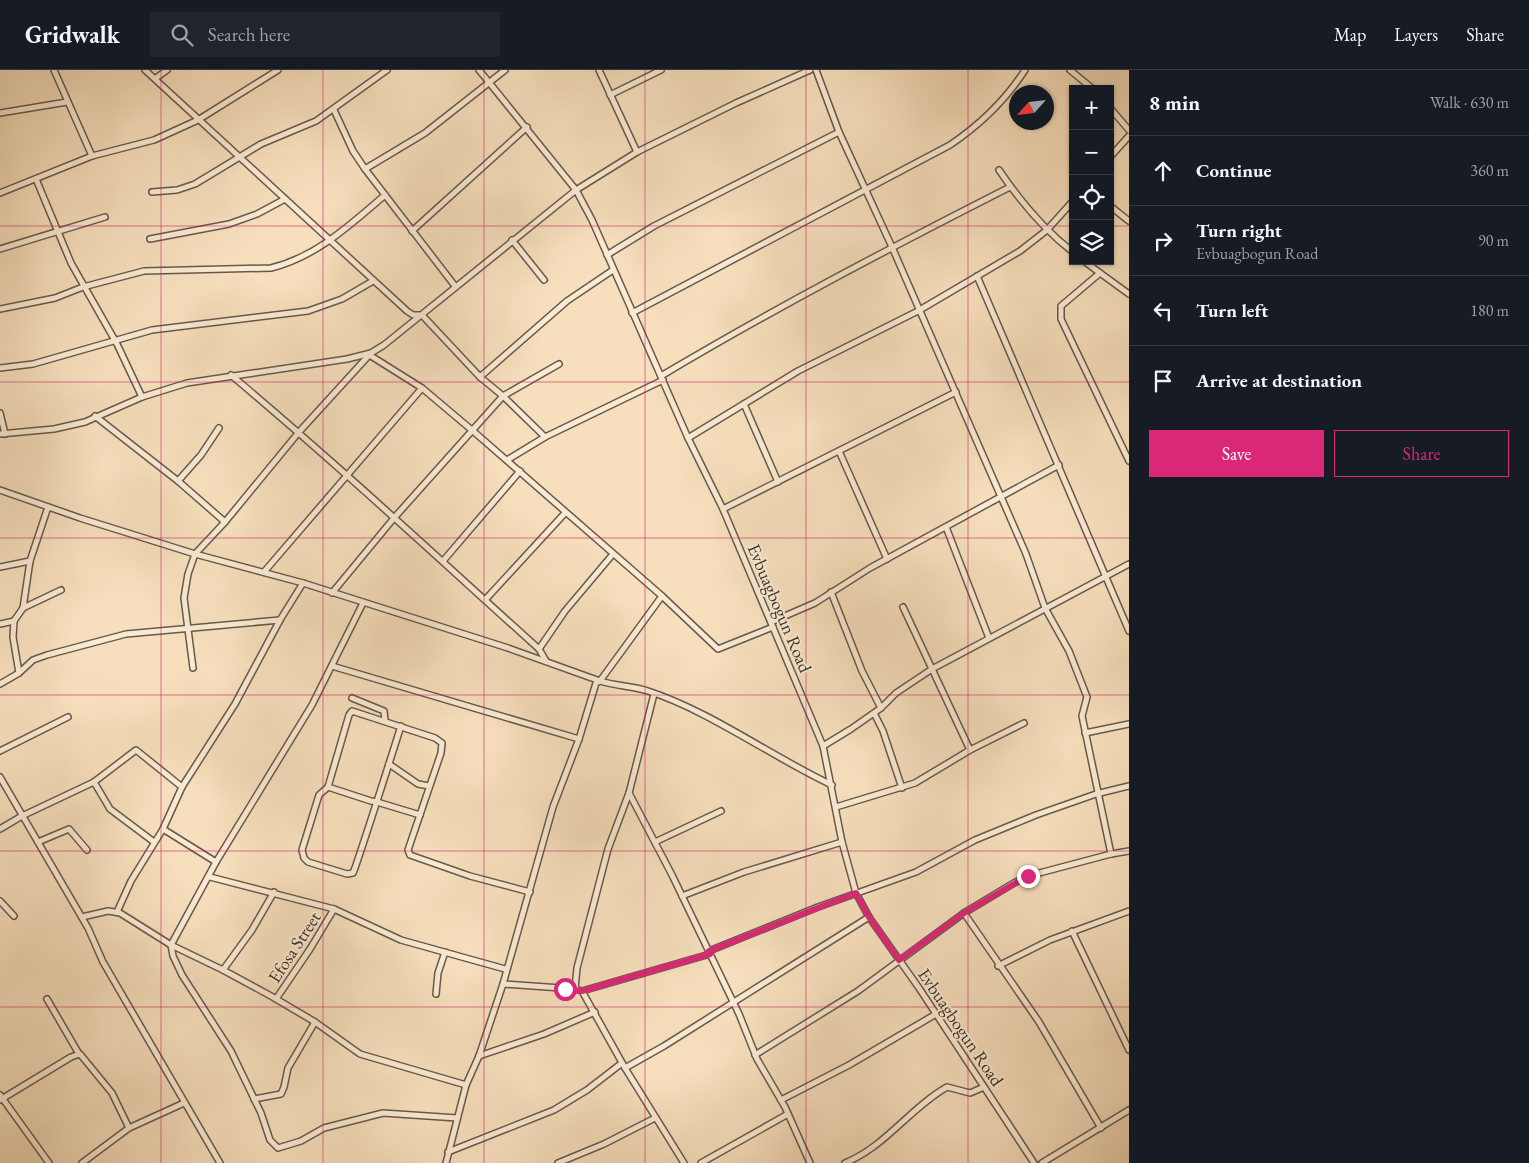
<!DOCTYPE html>
<html lang="en">
<head>
<meta charset="utf-8">
<style>
  :root { --surface:#171b24; --page:#20242c; --text:#f1f3f6; --muted:#9ea1a6; --line:#363941; --accent:#db2777 }
  body { margin:0; font-family:"EB Garamond",serif; background:var(--page); color:var(--text) }
  .controls { position:absolute; right:15px; top:15px; display:grid; overflow:hidden; border-radius:0px; box-shadow:0 1px 4px #0004 }
  .controls button { width:45px; height:45px; display:grid; place-items:center; padding:0; border:0; border-bottom:1px solid var(--line); background:var(--surface); color:var(--text); font:25px sans-serif }
  .compass { position:absolute; left:1009px; top:15px; width:45px; height:45px; border-radius:50%; background:var(--surface); box-shadow:0 1px 4px #0004; rotate:243deg }
  .stop { position:absolute; width:15px; height:15px; margin:-11px; border:4px solid #db2777; border-radius:50%; background:#fff }
  .stop.end { background:#db2777; border-color:#fff; box-shadow:0 1px 5px #0008 }
  .list { margin:0; padding:0; list-style:none }
  h2 { display:flex; justify-content:space-between; align-items:center; height:65px; margin:0; padding:0 20px; font-size:21px }
  h2 small { font-size:16px; font-weight:400; color:var(--muted) }
  .list li { display:grid; grid-template-columns:32px 1fr auto; gap:15px; align-items:center; box-sizing:border-box; height:70px; padding:0 20px; border-top:1px solid var(--line) }
  .list b { display:block; font-size:19px; white-space:nowrap }
  .list p { margin:0; font-size:16px; white-space:nowrap; color:var(--muted) }
  .list em { font-size:16px; font-style:normal; color:var(--muted) }
  .actions { display:flex; gap:10px; padding:15px 20px }
  .actions a { flex:1; padding:11px 0; border:1px solid var(--accent); border-radius:0px; text-align:center; font-size:18px; color:var(--accent) }
  .actions .main { background:var(--accent); color:#fff }
  .icon { flex:none; width:28px; height:28px; fill:none; stroke:currentColor; stroke-width:2; stroke-linecap:round; stroke-linejoin:round }
  .map { position:relative; flex:none; width:1129px; height:1093px; overflow:hidden }
  header { display:flex; align-items:center; gap:30px; box-sizing:border-box; height:70px; padding:0 25px; background:var(--surface); border-bottom:1px solid var(--line) }
  header strong { font-size:24px }
  nav { display:flex; gap:28px; margin-inline-start:auto; font-size:18px }
  .search { width:350px; height:45px; background:var(--page); display:flex; align-items:center; gap:12px; box-sizing:border-box; padding:0 18px; border-radius:0px; color:var(--muted); font-size:19px }
  main { display:flex }
  aside { flex:1; background:var(--surface) }
  .map>svg:first-child { display:block }
</style>
</head>
<body>
<header>
<strong>Gridwalk</strong>
<div class="search"><svg class="icon" aria-label="search" viewBox="0 0 24 24"><circle cx="10" cy="10" r="6"/><path d="M15 15l6 6"/></svg>Search here</div>
<nav><a>Map</a><a>Layers</a><a>Share</a></nav>
</header>
<main>
<div class="map">
<svg width="1129" height="1093" viewBox="0 0 1129 1093">
  <rect width="100%" height="100%" fill="#f7dfbd"/>
  <filter id="stains"><feTurbulence type="fractalNoise" baseFrequency=".004" numOctaves="4"/><feColorMatrix values="0 0 0 0 .2 0 0 0 0 .09 0 0 0 0 .02 0 0 0 .5 -.17"/></filter>
  <radialGradient id="worn" r=".72"><stop offset=".6" stop-color="#630" stop-opacity="0"/><stop offset="1" stop-color="#630" stop-opacity=".3"/></radialGradient>
  <g fill="none" stroke-linecap="round" stroke-linejoin="round">
    <defs>
      <g id="minor">
        <polyline points="54,0 92,86"/>
        <polyline points="145,0 407,241 413,245 422,245 480,307 503,326 545,367"/>
        <polyline points="479,0 576,120 592,150 688,368 723,439 823,676 842,772 856,823 869,847 919,918 1034,1093"/>
        <polyline points="599,0 637,82"/>
        <polyline points="1070,0 1093,19"/>
        <polyline points="156,8 167,0"/>
        <polyline points="610,25 661,0"/>
        <polyline points="1110,38 1129,60"/>
        <polyline points="334,40 353,81 365,99 455,216"/>
        <polyline points="0,43 67,32"/>
        <polyline points="1110,87 1129,66"/>
        <polyline points="365,99 425,63 505,0"/>
        <path d="M999,100c21,31 44,59 74,82"/>
        <polyline points="36,109 71,193 117,274 142,327"/>
        <polyline points="152,122 177,120 195,114 261,74 316,51 387,0"/>
        <polyline points="0,123 92,86 154,70 198,50 278,0"/>
        <polyline points="1110,136 1129,151"/>
        <polyline points="412,161 527,57"/>
        <polyline points="150,169 229,154 257,144 285,129"/>
        <polyline points="512,170 544,210"/>
        <polyline points="0,179 105,147"/>
        <polyline points="607,185 654,156 839,62"/>
        <polyline points="1084,191 1100,203 1061,236 1061,249 1129,391"/>
        <polyline points="1100,203 1129,224"/>
        <polyline points="977,206 1129,561"/>
        <path d="M0,239l55,-11 28,-11 61,-16 127,-3c45,-11 79,-43 114,-73"/>
        <path d="M632,243l318,-168c31,-21 55,-44 75,-75"/>
        <polyline points="371,286 422,318 473,361 662,526 718,579 773,557"/>
        <polyline points="0,298 33,294 152,260 308,241 342,229 373,211"/>
        <path d="M231,305c105,88 206,182 308,274l7,12"/>
        <path d="M661,306c114,-68 231,-129 349,-189"/>
        <polyline points="480,307 567,231 613,200"/>
        <polyline points="744,334 778,412"/>
        <polyline points="0,343 5,364"/>
        <polyline points="95,346 178,411 225,452"/>
        <polyline points="0,364 54,359 85,352 142,327 187,313 347,289 371,283 384,275 576,120 637,82 736,33 810,0"/>
        <polyline points="688,368 798,301 918,241 1020,181 1047,160 1073,131"/>
        <polyline points="839,381 887,489"/>
        <polyline points="507,390 545,367 663,310"/>
        <polyline points="178,411 201,385 219,358"/>
        <polyline points="0,420 80,448 195,484 303,513 508,578 600,611 662,526"/>
        <polyline points="723,439 956,322"/>
        <polyline points="946,457 989,568"/>
        <polyline points="443,491 520,401"/>
        <polyline points="0,497 30,491"/>
        <polyline points="264,502 422,318"/>
        <polyline points="831,522 862,601 881,638"/>
        <polyline points="332,523 394,448 503,326 559,294"/>
        <polyline points="485,530 565,443"/>
        <polyline points="363,533 312,635 216,792 171,875 173,886 182,905 231,981 261,1043 270,1070 278,1078 301,1071 324,1058 383,1043 457,1048"/>
        <polyline points="903,537 970,680 1024,653"/>
        <polyline points="23,538 61,520"/>
        <polyline points="771,552 815,533 870,498 1059,395"/>
        <polyline points="0,554 14,551"/>
        <polyline points="539,579 565,541 613,484"/>
        <polyline points="332,596 579,669"/>
        <polyline points="193,598 184,528 188,504 195,484 225,452 299,362 371,283"/>
        <polyline points="19,603 13,567 14,551 23,538 30,491 48,437"/>
        <polyline points="0,614 19,603 33,590 47,585 126,564 280,550"/>
        <polyline points="654,624 629,723 672,805 739,944 757,989 785,1037 810,1093"/>
        <polyline points="352,628 384,641 385,651"/>
        <polyline points="874,643 883,661 902,718"/>
        <path d="M401,656c-15,47 -30,95 -46,142l-2,5 -6,1 -39,-12 -4,-4 -2,-8 17,-55 9,-8 43,14 6,1 43,13"/>
        <polyline points="1085,663 1129,654"/>
        <polyline points="823,676 851,659 881,638 896,623 932,599 1129,494"/>
        <polyline points="0,681 68,647"/>
        <polyline points="389,694 418,714 429,716"/>
        <polyline points="0,707 88,858 103,892 220,1093"/>
        <polyline points="94,712 110,739 154,772"/>
        <polyline points="328,717 349,645 352,641 435,668 442,673 441,683 408,780 410,785 470,806 530,822"/>
        <polyline points="629,723 608,779 577,898 575,919 582,921 625,998 684,1093"/>
        <polyline points="836,737 915,713 970,680"/>
        <polyline points="0,759 22,746 94,712 136,680 182,717"/>
        <polyline points="163,759 216,792"/>
        <polyline points="38,772 69,759 87,780"/>
        <polyline points="655,772 721,741"/>
        <polyline points="1111,784 1129,781"/>
        <polyline points="210,807 334,839 401,870 505,899"/>
        <polyline points="682,826 744,802 842,772"/>
        <polyline points="0,831 14,846"/>
        <polyline points="117,842 131,811 163,759 182,717 235,634 280,550 303,513"/>
        <polyline points="964,843 1039,952 1101,1058"/>
        <polyline points="82,847 108,841 120,843 171,875 223,900 271,926 315,952 360,984 466,1015"/>
        <polyline points="1072,861 1129,980"/>
        <polyline points="709,881 818,837 916,802 975,770 1036,745 1096,724 1129,716"/>
        <polyline points="998,896 1050,870 1129,841"/>
        <polyline points="223,900 252,860 274,822"/>
        <polyline points="503,914 575,919"/>
        <polyline points="582,921 710,884"/>
        <polyline points="436,924 438,903 445,882"/>
        <polyline points="47,929 79,984"/>
        <polyline points="276,929 310,879 334,839"/>
        <polyline points="755,985 858,921 964,843 1014,813 1028,806 1111,784 1082,646 1087,627 1069,581 1045,538 1026,484 892,177 839,62 816,0"/>
        <polyline points="479,986 544,964 595,942"/>
        <polyline points="625,998 664,976 869,847"/>
        <polyline points="0,1025 49,1093"/>
        <polyline points="254,1029 281,1024 284,1017 288,998 315,952"/>
        <polyline points="0,1030 71,987 80,984 112,1023 129,1058"/>
        <polyline points="781,1030 849,995 936,944"/>
        <polyline points="448,1082 554,1040 587,1020 622,993"/>
        <polyline points="82,1093 129,1058 184,1033"/>
        <path d="M446,1093l20,-78 13,-29 24,-72 50,-177 26,-68 17,-56 4,-2c16,5 33,5 48,10 62,20 124,66 184,94"/>
        <polyline points="558,1093 604,1074 655,1048"/>
        <polyline points="701,1093 788,1044"/>
        <path d="M845,1093c40,-16 65,-55 102,-76l23,6 14,-6"/>
        <polyline points="1042,1093 1129,1040"/>
      </g>
    </defs>
    <use href="#minor" stroke="#675a4a" stroke-width="8"/>
    <use href="#minor" stroke="#faead4" stroke-width="5"/>
  </g>
  <g fill="none" stroke-linecap="round" stroke-linejoin="round">
    <polyline stroke="#db2777" stroke-width="6" points="565,919 582,921 710,884 709,881 856,823 869,847 899,890 964,843 1028,806"/>
  </g>
  <path fill="none" stroke="#c2185b" stroke-width="1" stroke-opacity="0.55" d="M161,0v1093M323,0v1093M484,0v1093M645,0v1093M806,0v1093M968,0v1093M0,156h1073M1110,156h19M0,312h1129M0,468h1129M0,625h1129M0,781h1129M0,937h1129"/>
  <g text-anchor="middle" dominant-baseline="central" stroke-width="4" stroke-linejoin="round" paint-order="stroke">
    <g font-size="18" fill="#372e24" stroke="#faead4">
      <text transform="translate(780 538) rotate(67)">Evbuagbogun Road</text>
      <text transform="translate(294 877) rotate(-57)">Efosa Street</text>
      <text transform="translate(961 957) rotate(56)">Evbuagbogun Road</text>
    </g>
  </g>
  <rect width="100%" height="100%" filter="url(#stains)"/>
  <rect width="100%" height="100%" fill="url(#worn)"/>
</svg>
<div class="controls">
<button>+</button>
<button>−</button>
<button><svg class="icon" aria-label="locate" viewBox="0 0 24 24"><circle cx="12" cy="12" r="6"/><path d="M12 2v4M12 18v4M2 12h4M18 12h4"/></svg></button>
<button><svg class="icon" aria-label="layers" viewBox="0 0 24 24"><path d="M12 4l9 5-9 5-9-5zM3 14l9 5 9-5"/></svg></button>
</div>
<svg class="compass" viewBox="-18 -18 36 36"><path d="M0-13l5 13h-10z" fill="#e53935"/><path d="M0 13l5-13h-10z" fill="#9ea1a6"/></svg>
<div class="stop" style="left:565px;top:919px"></div>
<div class="stop end" style="left:1028px;top:806px"></div>
</div>
<aside>
<h2>8 min<small>Walk · 630 m</small></h2>
<ul class="list">
<li><svg class="icon" aria-label="ahead" viewBox="0 0 24 24"><path d="M12 20V5M6 11l6-6 6 6"/></svg><div><b>Continue</b></div><em>360 m</em></li>
<li><svg class="icon" aria-label="right" viewBox="0 0 24 24"><path d="M7 20v-9h11M14 6l5 5-5 5"/></svg><div><b>Turn right</b><p>Evbuagbogun Road</p></div><em>90 m</em></li>
<li><svg class="icon" aria-label="left" viewBox="0 0 24 24"><path d="M17 20v-9H6M10 6l-5 5 5 5"/></svg><div><b>Turn left</b></div><em>180 m</em></li>
<li><svg class="icon" aria-label="arrive" viewBox="0 0 24 24"><path d="M6 21V4h12l-3 4 3 4H6"/></svg><div><b>Arrive at destination</b></div></li>
</ul>
<div class="actions"><a class="main">Save</a><a>Share</a></div>
</aside>
</main>
</body>
</html>
